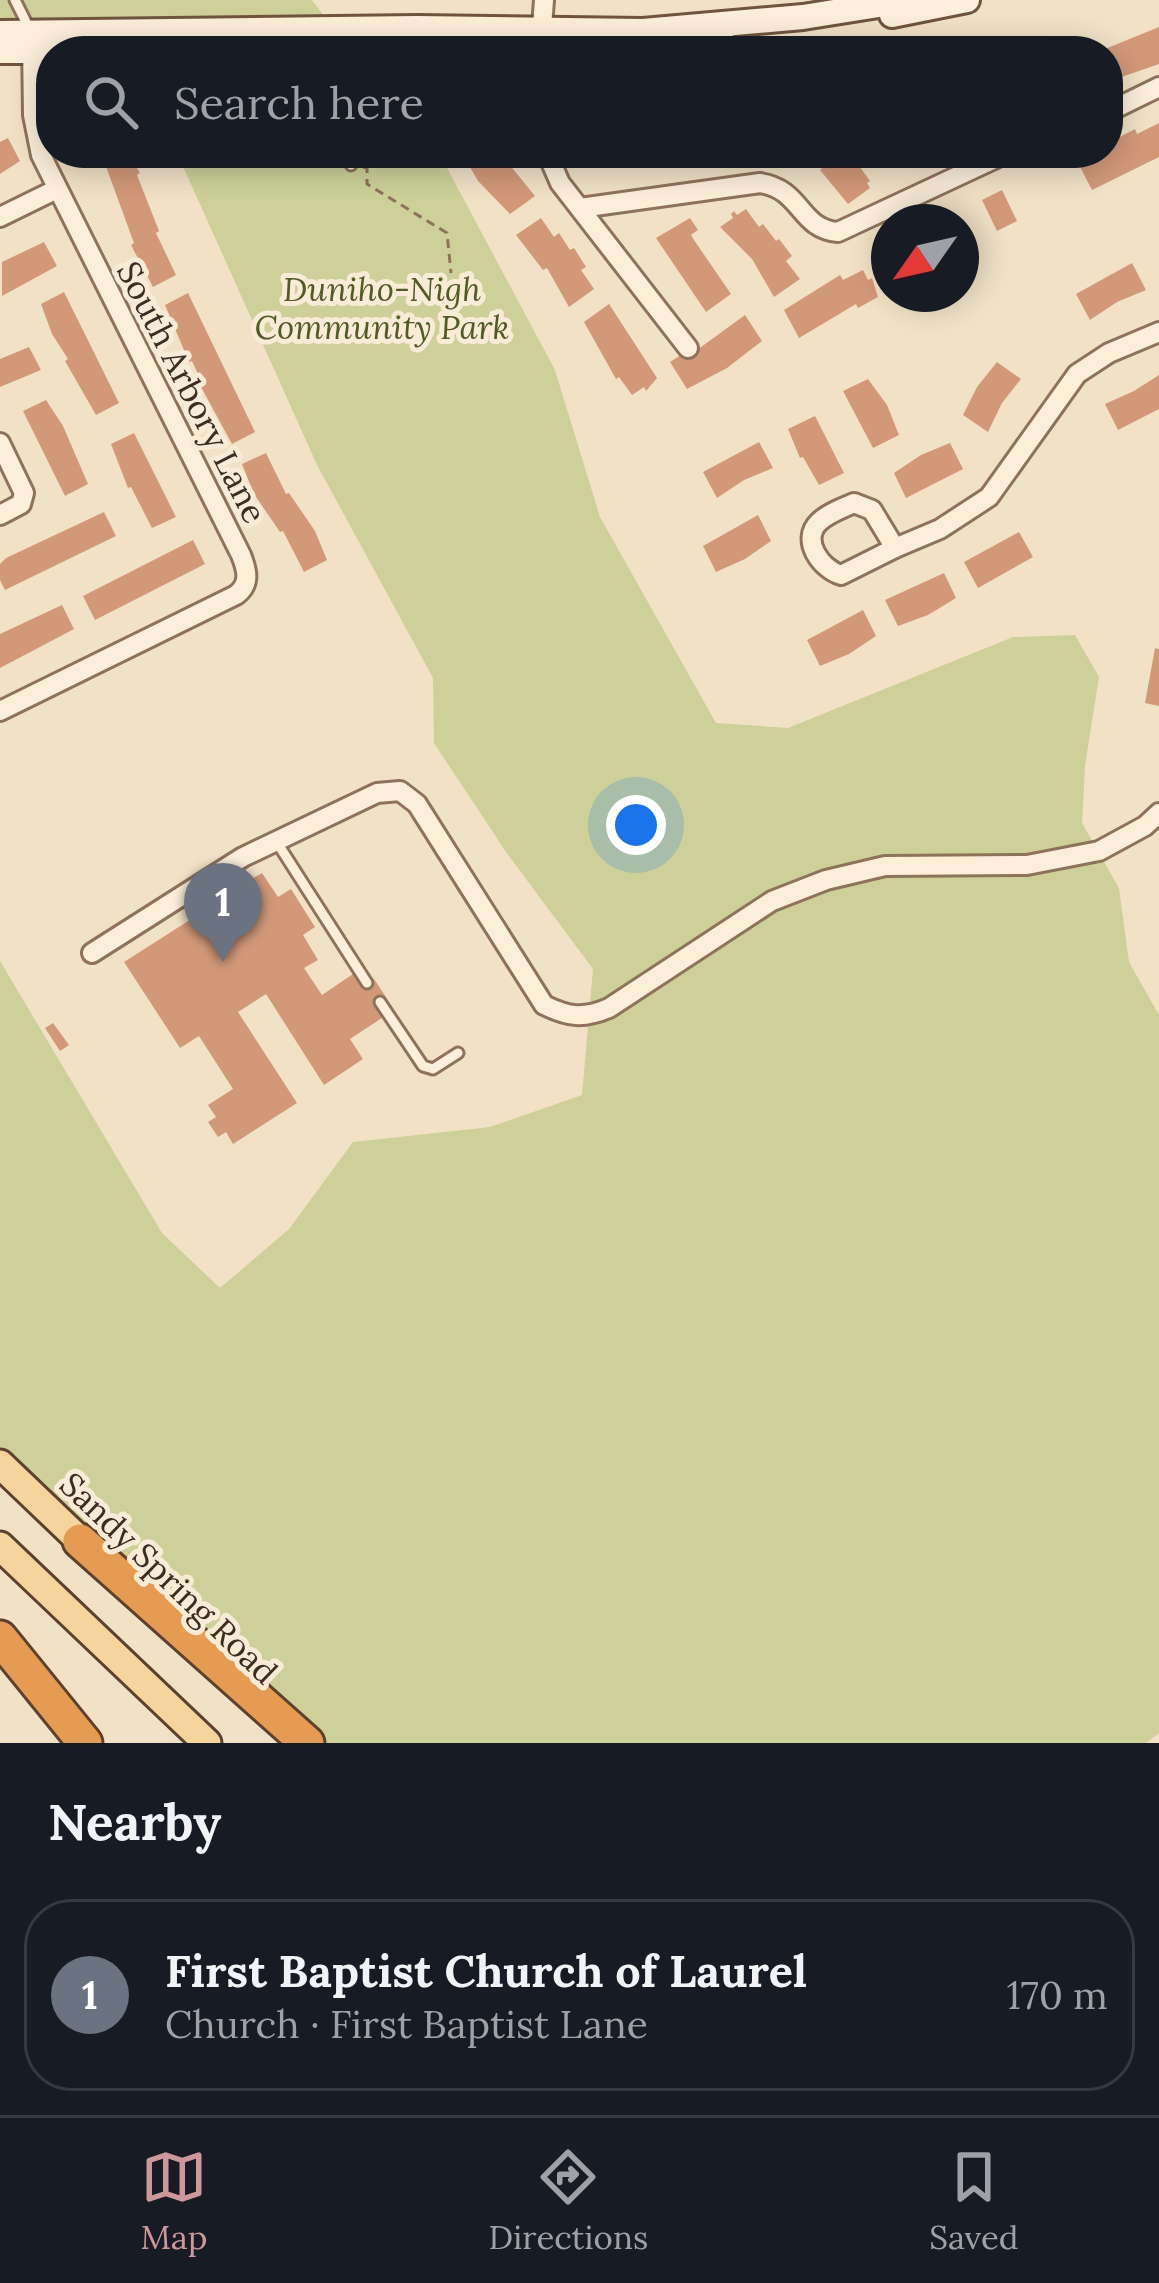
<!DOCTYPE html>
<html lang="en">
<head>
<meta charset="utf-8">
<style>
  :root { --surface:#171b24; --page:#20242c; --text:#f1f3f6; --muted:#9ea1a6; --line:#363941; --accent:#cd979c }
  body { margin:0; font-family:Lora,serif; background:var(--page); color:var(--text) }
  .compass { position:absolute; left:871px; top:204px; width:108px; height:108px; border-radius:50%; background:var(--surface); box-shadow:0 6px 30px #0003; rotate:236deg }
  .you { position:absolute; left:636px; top:825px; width:42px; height:42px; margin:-30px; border:9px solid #fff; border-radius:50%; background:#1a73e8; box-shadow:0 0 0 18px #1a73e833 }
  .badge { display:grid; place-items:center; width:78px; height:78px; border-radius:50%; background:var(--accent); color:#fff; font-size:39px; font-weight:700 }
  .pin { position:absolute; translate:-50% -99px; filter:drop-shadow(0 3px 6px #0008) }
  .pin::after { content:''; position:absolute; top:63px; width:42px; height:36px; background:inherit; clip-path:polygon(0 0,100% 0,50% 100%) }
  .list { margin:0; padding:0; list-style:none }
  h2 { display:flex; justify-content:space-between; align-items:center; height:156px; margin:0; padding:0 48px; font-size:51px }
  h2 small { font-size:39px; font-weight:400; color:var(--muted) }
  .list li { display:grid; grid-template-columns:78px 1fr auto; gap:36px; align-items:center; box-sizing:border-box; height:192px; margin:0 24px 24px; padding:0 24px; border:3px solid var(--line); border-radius:48px }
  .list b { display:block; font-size:45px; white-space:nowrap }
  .list p { margin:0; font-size:39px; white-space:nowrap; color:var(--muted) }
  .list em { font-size:39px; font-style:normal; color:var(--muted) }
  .icon { flex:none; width:66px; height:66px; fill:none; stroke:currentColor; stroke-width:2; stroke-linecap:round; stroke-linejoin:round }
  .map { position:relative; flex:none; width:1159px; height:1743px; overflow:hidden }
  .search { position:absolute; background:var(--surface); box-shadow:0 6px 30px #0003; left:36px; right:36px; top:36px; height:132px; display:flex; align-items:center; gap:30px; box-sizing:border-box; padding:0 42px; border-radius:48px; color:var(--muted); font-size:45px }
  .sheet { height:372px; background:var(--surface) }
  nav { display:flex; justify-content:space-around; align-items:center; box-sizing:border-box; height:168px; border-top:3px solid var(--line); background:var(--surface); font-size:33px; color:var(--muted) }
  nav a { display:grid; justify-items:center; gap:6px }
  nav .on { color:var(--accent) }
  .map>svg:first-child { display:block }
</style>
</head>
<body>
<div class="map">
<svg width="1159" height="1743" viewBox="0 0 1159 1743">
  <rect width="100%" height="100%" fill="#f1e2c6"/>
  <g fill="#cdd199">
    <polygon points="0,0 312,0 334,29 0,33"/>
    <polygon points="177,153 439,153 555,370 600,517 716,723 788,728 1013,637 1075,635 1099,677 1085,766 1082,823 1119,888 1129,962 1159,1015 1159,1733 1146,1743 307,1743 0,1464 0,961 162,1233 220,1288 289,1229 353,1142 490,1127 582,1095 593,969 506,852 434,743 433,678 317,465"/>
  </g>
  <g fill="#d29979">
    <polygon points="1159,27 1159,64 1110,81 1108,51 1100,51"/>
    <polygon points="1159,123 1159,157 1092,190 1078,163 1098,153 1108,153 1108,143 1135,129 1137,134"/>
    <polygon points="8,138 20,161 0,174 0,142"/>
    <polygon points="101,153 128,153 140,173 137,175 159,231 156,233 176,275 153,287 131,245 134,243"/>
    <polygon points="462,153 500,153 535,196 510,214 478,181"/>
    <polygon points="590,153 678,153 678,156 635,163 634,159 620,160 591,167"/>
    <polygon points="813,153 850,153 870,181 867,183 870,188 848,204 820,170 823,167"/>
    <polygon points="1002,190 1017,221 997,231 982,200"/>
    <polygon points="746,209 759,227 763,224 776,241 779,239 792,256 786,261 800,279 774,297 752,259 720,227 733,218 731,214 734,211 737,215"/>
    <polygon points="959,216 972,242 962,254 961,222 947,222"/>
    <polygon points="541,218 554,237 559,233 570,250 574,248 586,267 581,270 594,289 569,307 547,268 543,270 516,235"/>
    <polygon points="690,218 698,230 691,235 694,240 731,294 706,312 656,238"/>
    <polygon points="44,242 57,266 2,296 2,262"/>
    <polygon points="1132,263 1146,290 1117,302 1090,320 1076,294"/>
    <polygon points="863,270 868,280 872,278 878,297 858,308 856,304 799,338 784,310 840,275 843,280"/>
    <polygon points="64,292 119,403 96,415 65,361 68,359 52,334 41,304"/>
    <polygon points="188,293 255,432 232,444 195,376 198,374 192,361 189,362 165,305"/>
    <polygon points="609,304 657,378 646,391 644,387 632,395 619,377 616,379 584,322"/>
    <polygon points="745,315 762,341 727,368 687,389 670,362 689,350 692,353 697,350"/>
    <polygon points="29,347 41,370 0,387 0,359"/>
    <polygon points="997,362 1021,379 1002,403 988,432 963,415 977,387"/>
    <polygon points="1159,375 1159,409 1118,430 1105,404 1134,391"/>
    <polygon points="868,379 887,405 899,435 873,448 843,391"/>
    <polygon points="46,400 63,426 88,484 65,496 23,411"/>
    <polygon points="815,416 844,473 819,485 803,457 800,458 788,429"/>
    <polygon points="134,433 176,517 152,528 131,487 128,488 111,444"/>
    <polygon points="759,442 773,468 744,480 717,498 703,472"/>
    <polygon points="950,443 963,469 906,498 894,473 921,455"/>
    <polygon points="266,453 286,494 289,493 315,531 327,560 304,572 283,531 280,532 254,494 242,464"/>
    <polygon points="104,512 116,536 5,590 0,580 0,564 6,558"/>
    <polygon points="758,515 771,541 745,559 716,572 703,546"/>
    <polygon points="1019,532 1033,557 978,588 964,562"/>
    <polygon points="193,540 205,564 95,620 83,596"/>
    <polygon points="944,573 956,598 928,615 898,626 885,600"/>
    <polygon points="62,605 74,629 0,668 0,634"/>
    <polygon points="863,610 876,636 849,654 820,666 807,640"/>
    <polygon points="1155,648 1159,649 1159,706 1145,703"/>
    <polygon points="262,873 278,897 291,889 315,927 303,935 318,960 304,968 322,995 356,972 365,985 374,979 386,997 377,1003 385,1016 350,1039 363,1059 324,1085 266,994 238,1012 297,1103 233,1144 226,1132 218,1137 208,1122 216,1117 208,1105 233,1089 199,1036 180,1048 124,962 207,909 201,900 240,875 245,883"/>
    <polygon points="53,1023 69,1045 60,1051 45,1028"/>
  </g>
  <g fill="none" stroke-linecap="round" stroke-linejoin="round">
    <defs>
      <g id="lane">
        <polyline points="15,0 29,28"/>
        <polyline points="350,153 351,165"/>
        <polyline points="276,841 367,983"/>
        <polyline points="380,1002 423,1066 433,1069 458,1053"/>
      </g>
      <g id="street">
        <polyline points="541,40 544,0"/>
        <polyline points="1108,112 1159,87"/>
        <polyline points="547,153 560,183 688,348"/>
        <path d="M580,208l180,-25c42,6 39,46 78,49l169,-79"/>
        <polyline points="0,217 57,189"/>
        <polyline points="0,443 24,493 21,504 0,515"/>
        <path d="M854,503l18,7 23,38 -54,27c-20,-6 -41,-35 -22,-53 9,-9 24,-14 35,-19z"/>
        <polyline points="895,548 940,529 989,497 1077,374 1109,353 1159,332"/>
        <path d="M0,711l236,-116c15,-11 11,-25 5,-40l-200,-400 -8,-40 -1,-75"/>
        <path d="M92,953l151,-96 134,-64 23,-2 17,13 127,201c25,12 39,14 65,3l163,-107 54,-21 59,-14 142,-1 72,-14 46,-25 14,-13"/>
      </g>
      <g id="secondary">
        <polyline points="892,15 967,0"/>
        <polyline points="0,33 417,28 643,31 803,17 910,0"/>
        <polyline points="0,51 180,51"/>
        <path d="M231,51c77,-2 155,-3 232,-3 87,0 172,3 259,-7"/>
      </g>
      <g id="primary">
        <polyline points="0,1464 92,1552"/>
        <polyline points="0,1546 207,1743"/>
      </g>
      <g id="highway">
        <polyline points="80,1541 307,1743"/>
        <polyline points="0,1638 85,1743"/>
      </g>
    </defs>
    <use href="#lane" stroke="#8e735a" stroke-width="15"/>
    <use href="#street" stroke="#8e735a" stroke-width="24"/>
    <use href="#secondary" stroke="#70543d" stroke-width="30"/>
    <use href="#primary" stroke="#5c412e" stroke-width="33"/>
    <use href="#highway" stroke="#5c412e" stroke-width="39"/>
    <polyline stroke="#8e735a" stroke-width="3" stroke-dasharray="9 6" stroke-linecap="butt" points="363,167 367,168 367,184 447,233 451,273"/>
    <use href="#lane" stroke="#fbefda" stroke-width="9"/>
    <use href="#street" stroke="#fbefda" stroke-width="18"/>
    <use href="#secondary" stroke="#fbefda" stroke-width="24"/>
    <use href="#primary" stroke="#f6d59c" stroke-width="27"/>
    <use href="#highway" stroke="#e59c52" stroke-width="33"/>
  </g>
  <g text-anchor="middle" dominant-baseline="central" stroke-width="10" stroke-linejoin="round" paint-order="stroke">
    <g font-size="33" font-style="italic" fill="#515b24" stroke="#f8ecd6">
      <text x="382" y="289">Duniho-Nigh<tspan x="382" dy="38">Community Park</tspan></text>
    </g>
    <g font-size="33" fill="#3d2c1f" stroke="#f8ecd6">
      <text transform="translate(192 392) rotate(63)">South Arbory Lane</text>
      <text transform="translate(169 1578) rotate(44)">Sandy Spring Road</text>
    </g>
  </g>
</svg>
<svg class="compass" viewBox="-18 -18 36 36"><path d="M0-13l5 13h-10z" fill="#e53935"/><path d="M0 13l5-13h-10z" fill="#9ea1a6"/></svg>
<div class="you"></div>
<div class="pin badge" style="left:223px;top:962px;background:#6b7280">1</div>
<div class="search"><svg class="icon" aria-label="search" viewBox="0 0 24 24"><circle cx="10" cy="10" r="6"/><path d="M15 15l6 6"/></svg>Search here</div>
</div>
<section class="sheet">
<h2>Nearby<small></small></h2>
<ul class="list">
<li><span class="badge" style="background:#6b7280">1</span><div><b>First Baptist Church of Laurel</b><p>Church · First Baptist Lane</p></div><em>170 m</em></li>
</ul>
</section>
<nav>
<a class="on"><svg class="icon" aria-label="map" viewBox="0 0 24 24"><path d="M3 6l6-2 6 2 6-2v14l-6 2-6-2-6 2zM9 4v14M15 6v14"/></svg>Map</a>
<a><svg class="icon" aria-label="directions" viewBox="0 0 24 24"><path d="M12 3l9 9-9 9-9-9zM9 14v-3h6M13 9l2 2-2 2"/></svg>Directions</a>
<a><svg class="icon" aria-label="saved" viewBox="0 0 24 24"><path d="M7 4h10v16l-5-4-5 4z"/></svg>Saved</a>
</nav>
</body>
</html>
